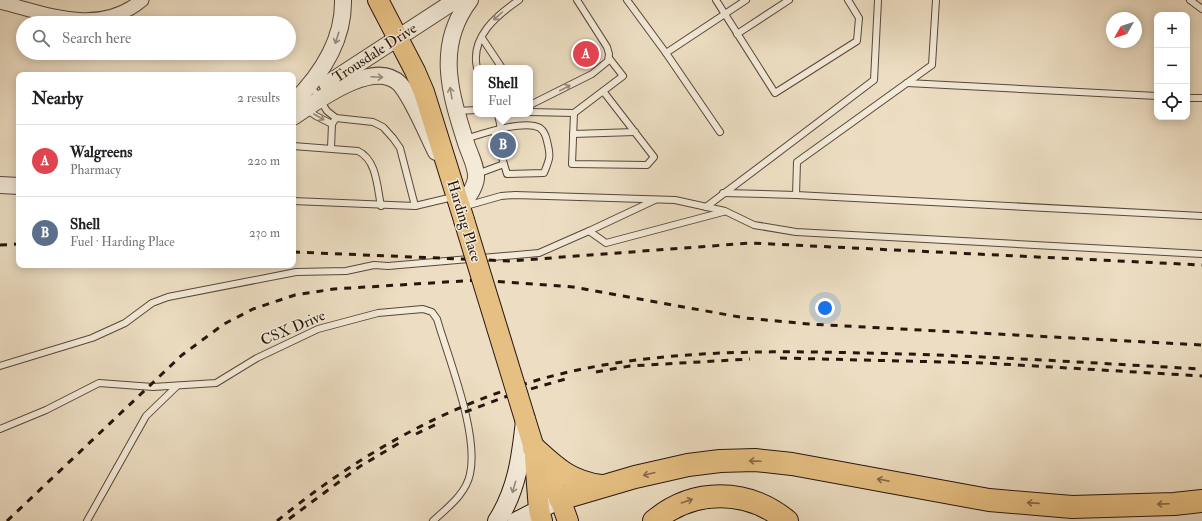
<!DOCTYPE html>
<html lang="en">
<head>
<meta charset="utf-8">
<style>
  :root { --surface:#fff; --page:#f6f6f6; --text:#202124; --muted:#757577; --line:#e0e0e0; --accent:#8f2418 }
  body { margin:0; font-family:"IM FELL Double Pica",serif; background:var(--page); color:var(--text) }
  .controls { position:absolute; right:12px; top:12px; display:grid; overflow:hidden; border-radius:8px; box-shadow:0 2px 10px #0003 }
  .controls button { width:36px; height:36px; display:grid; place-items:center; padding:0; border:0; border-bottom:1px solid var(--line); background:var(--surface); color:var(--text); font:20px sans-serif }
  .compass { position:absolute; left:1106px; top:12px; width:36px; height:36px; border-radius:50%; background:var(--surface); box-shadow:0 2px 10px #0003; rotate:231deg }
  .you { position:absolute; left:825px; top:308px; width:14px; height:14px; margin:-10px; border:3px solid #fff; border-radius:50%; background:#1a73e8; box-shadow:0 0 0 6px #1a73e833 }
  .badge { display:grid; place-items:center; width:26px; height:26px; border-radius:50%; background:var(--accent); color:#fff; font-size:13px; font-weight:700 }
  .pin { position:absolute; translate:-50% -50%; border:2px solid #fff; box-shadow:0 1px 4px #0006 }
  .popup { position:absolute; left:473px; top:65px; width:60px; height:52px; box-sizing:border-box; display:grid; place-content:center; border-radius:8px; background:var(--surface); filter:drop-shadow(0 1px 3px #0005); font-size:13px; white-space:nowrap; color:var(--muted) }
  .popup b { font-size:15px; color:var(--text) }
  .popup::after { content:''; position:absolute; left:50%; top:100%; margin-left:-8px; border:8px solid transparent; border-top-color:var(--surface) }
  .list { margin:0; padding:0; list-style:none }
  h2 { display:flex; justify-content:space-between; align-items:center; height:52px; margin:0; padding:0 16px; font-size:17px }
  h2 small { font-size:13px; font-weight:400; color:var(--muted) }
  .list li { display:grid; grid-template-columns:26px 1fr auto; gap:12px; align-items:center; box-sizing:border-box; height:72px; padding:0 16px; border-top:1px solid var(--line) }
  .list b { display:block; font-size:15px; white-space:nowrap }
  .list p { margin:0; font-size:13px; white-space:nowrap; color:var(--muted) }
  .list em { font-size:13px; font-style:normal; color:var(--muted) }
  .icon { flex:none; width:22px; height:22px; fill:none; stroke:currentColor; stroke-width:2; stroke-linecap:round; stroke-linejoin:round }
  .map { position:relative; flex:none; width:1202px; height:521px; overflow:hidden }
  .search { position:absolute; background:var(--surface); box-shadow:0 2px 10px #0003; left:16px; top:16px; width:280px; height:44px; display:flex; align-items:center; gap:10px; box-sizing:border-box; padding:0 14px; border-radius:22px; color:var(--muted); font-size:15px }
  .panel { position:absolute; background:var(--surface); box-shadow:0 2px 10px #0003; left:16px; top:72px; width:280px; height:196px; border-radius:8px }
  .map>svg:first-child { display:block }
</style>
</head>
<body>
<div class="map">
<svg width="1202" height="521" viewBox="0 0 1202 521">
  <rect width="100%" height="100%" fill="#eddec3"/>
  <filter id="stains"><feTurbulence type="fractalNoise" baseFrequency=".005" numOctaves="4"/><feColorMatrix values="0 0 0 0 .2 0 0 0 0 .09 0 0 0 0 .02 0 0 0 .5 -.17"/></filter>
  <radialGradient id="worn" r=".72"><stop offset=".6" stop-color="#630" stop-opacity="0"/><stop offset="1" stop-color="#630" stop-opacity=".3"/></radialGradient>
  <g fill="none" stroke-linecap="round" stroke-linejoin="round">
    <defs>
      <g id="service">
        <polyline points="627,0 666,53"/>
        <polyline points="716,0 775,93 857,41 859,18 848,0"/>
        <polyline points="936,0 932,65 797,162 796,195 1202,216"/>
        <polyline points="1190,0 1202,9"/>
        <polyline points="737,34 789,0"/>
        <polyline points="482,38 502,68"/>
        <path d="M477,68c-7,-31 20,-53 42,-68"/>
        <polyline points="907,83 1157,96"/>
        <polyline points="603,91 654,157 647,165 572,164 574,113 623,76 609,58"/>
        <polyline points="315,92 327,111 336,118 373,122 383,127 393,138 400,148 415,206 453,197"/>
        <polyline points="1187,98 1202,98"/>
        <polyline points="530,105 592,74 608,61 609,54 607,47 577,0"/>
        <polyline points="306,109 316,116 332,124"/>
        <polyline points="458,111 476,110"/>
        <polyline points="530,112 574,113"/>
        <polyline points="498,114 501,129"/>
        <polyline points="720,132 666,53 746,0"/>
        <polyline points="573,134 635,132"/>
        <path d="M465,139c17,-5 59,-20 75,-11 4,3 6,8 7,13 4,16 3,17 -3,32l-37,1 -13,-43"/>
        <path d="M293,146l65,5c19,9 19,36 23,55"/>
        <polyline points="331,148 332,124 336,118"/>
        <polyline points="477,174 504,164"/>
        <polyline points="723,193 796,195"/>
        <polyline points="655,200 589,231 606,243 723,212"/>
        <polyline points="293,201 415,206"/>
        <polyline points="466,206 501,196 515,195 675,200 725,211 754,225 796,232 1202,254"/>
        <polyline points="706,207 874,80 878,0"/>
        <polyline points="0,366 92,338 125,323 152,303 168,297 296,272 346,271 374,265 388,266 539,253 589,231"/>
        <path d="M0,429l46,-19 53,-27 54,4 63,-4 41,-25 61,-29 60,-16 45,-4 9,3 5,7c12,41 42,115 33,155 -4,20 -23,34 -37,47"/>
        <polyline points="87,521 146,416 177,386"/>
      </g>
      <path id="minor" d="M0,2c48,12 99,34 142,-2"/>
      <g id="tertiary">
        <polyline points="327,84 456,0"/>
        <path d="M293,103c28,-28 51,-62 50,-103"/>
        <path d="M293,117c22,-14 81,-60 107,-33 13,15 27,50 36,68"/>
        <polyline points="0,185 19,186"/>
        <path d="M460,208c6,-9 15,-19 16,-30 1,-11 -7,-25 -10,-35 -16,-50 -31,-97 4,-143"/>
      </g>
      <g id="secondary">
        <path d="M497,521c20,-31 24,-64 28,-100"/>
        <polyline points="517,521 560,499"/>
      </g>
      <g id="primary">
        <polyline points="378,0 415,71 424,92 464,220"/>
        <polyline points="525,419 534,448 560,499 568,521"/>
        <polyline points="535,458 539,510 542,521"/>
      </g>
      <g id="motorway">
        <path d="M534,448c22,20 36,34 67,38"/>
        <polyline points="560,499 635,477 688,465 720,461 755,460 792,464 989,500 1072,507 1174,504 1202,501"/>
        <path d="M654,521c39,-33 93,-33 133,0"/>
      </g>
    </defs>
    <use href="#service" stroke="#58473a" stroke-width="8"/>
    <use href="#minor" stroke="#58473a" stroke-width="15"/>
    <use href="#tertiary" stroke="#58473a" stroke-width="18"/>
    <use href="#secondary" stroke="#27150d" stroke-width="20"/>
    <use href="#primary" stroke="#27150d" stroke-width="22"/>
    <use href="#motorway" stroke="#27150d" stroke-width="24"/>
    <use href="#service" stroke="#f3ead8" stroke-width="6"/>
    <use href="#minor" stroke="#f3ead8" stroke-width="13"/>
    <use href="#tertiary" stroke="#f3ead8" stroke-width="16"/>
    <use href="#secondary" stroke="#f3ead8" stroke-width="18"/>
    <use href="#primary" stroke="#e6bf82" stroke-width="20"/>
    <use href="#motorway" stroke="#e6bf82" stroke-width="22"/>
    <g stroke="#27150d" stroke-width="3" stroke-dasharray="7 7" stroke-linecap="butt">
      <polyline points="0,245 19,244"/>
      <polyline points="293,252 510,261 751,243 1202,265"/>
      <polyline points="780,358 984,363 1202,376"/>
      <polyline points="596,372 630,366 750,359"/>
      <polyline points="465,412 513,394 569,378"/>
      <polyline points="416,434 441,422"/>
      <polyline points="289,519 359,467 401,442"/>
      <polyline points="7,521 182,355 224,324 253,309 295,295 334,289 479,280 573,287 745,318 809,324 1202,345"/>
      <path d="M277,521c71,-58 148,-104 235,-133 112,-38 233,-38 351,-35 113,2 226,10 339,16"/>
    </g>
    <defs>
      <polyline id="primary-bridge" points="464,220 525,419"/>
    </defs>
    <use href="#primary-bridge" stroke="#27150d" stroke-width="22" stroke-linecap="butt"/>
    <use href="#primary-bridge" stroke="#e6bf82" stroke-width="20"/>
  </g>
  <defs><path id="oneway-shaft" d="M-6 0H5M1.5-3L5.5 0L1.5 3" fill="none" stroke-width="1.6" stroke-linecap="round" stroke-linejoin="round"/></defs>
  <g stroke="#978a7d">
    <use href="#oneway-shaft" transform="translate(498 16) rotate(138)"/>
    <use href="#oneway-shaft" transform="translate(337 38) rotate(108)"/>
    <use href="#oneway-shaft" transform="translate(377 77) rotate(3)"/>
    <use href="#oneway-shaft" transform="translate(565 88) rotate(-27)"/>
    <use href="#oneway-shaft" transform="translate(451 93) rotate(-100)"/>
    <use href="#oneway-shaft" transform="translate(319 117) rotate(30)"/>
    <use href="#oneway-shaft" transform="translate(514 487) rotate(106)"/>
  </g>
  <g stroke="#866a48">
    <use href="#oneway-shaft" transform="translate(755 461) rotate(-178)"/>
    <use href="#oneway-shaft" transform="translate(649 474) rotate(166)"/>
    <use href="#oneway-shaft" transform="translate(883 480) rotate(-169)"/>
    <use href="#oneway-shaft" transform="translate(687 501) rotate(-19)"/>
    <use href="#oneway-shaft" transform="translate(1033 503) rotate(-176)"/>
    <use href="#oneway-shaft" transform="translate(1163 504) rotate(178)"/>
  </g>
  <g text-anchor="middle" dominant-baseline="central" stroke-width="3" stroke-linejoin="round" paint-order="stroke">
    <g font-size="15" fill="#27150d" stroke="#f3ead8">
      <text transform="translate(375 53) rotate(-33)">Trousdale Drive</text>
      <text transform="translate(464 221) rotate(73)">Harding Place</text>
      <text transform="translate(293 328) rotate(-23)">CSX Drive</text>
    </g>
  </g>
  <rect width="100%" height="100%" filter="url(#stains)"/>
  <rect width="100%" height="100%" fill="url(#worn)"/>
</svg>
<div class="controls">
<button>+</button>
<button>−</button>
<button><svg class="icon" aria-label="locate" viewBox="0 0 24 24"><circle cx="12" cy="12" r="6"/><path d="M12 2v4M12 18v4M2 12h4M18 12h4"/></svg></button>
</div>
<svg class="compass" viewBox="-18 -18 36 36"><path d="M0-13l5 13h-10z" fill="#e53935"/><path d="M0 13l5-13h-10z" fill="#757577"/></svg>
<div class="you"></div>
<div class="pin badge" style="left:586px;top:54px;background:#e0444e">A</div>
<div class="pin badge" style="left:503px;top:145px;background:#5c6f8a">B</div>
<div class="popup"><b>Shell</b>Fuel</div>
<div class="search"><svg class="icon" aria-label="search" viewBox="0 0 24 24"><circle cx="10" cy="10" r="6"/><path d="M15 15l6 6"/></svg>Search here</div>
<section class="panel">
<h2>Nearby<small>2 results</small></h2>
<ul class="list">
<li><span class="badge" style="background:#e0444e">A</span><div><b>Walgreens</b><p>Pharmacy</p></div><em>220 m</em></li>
<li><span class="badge" style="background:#5c6f8a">B</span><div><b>Shell</b><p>Fuel · Harding Place</p></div><em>230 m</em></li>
</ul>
</section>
</div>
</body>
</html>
